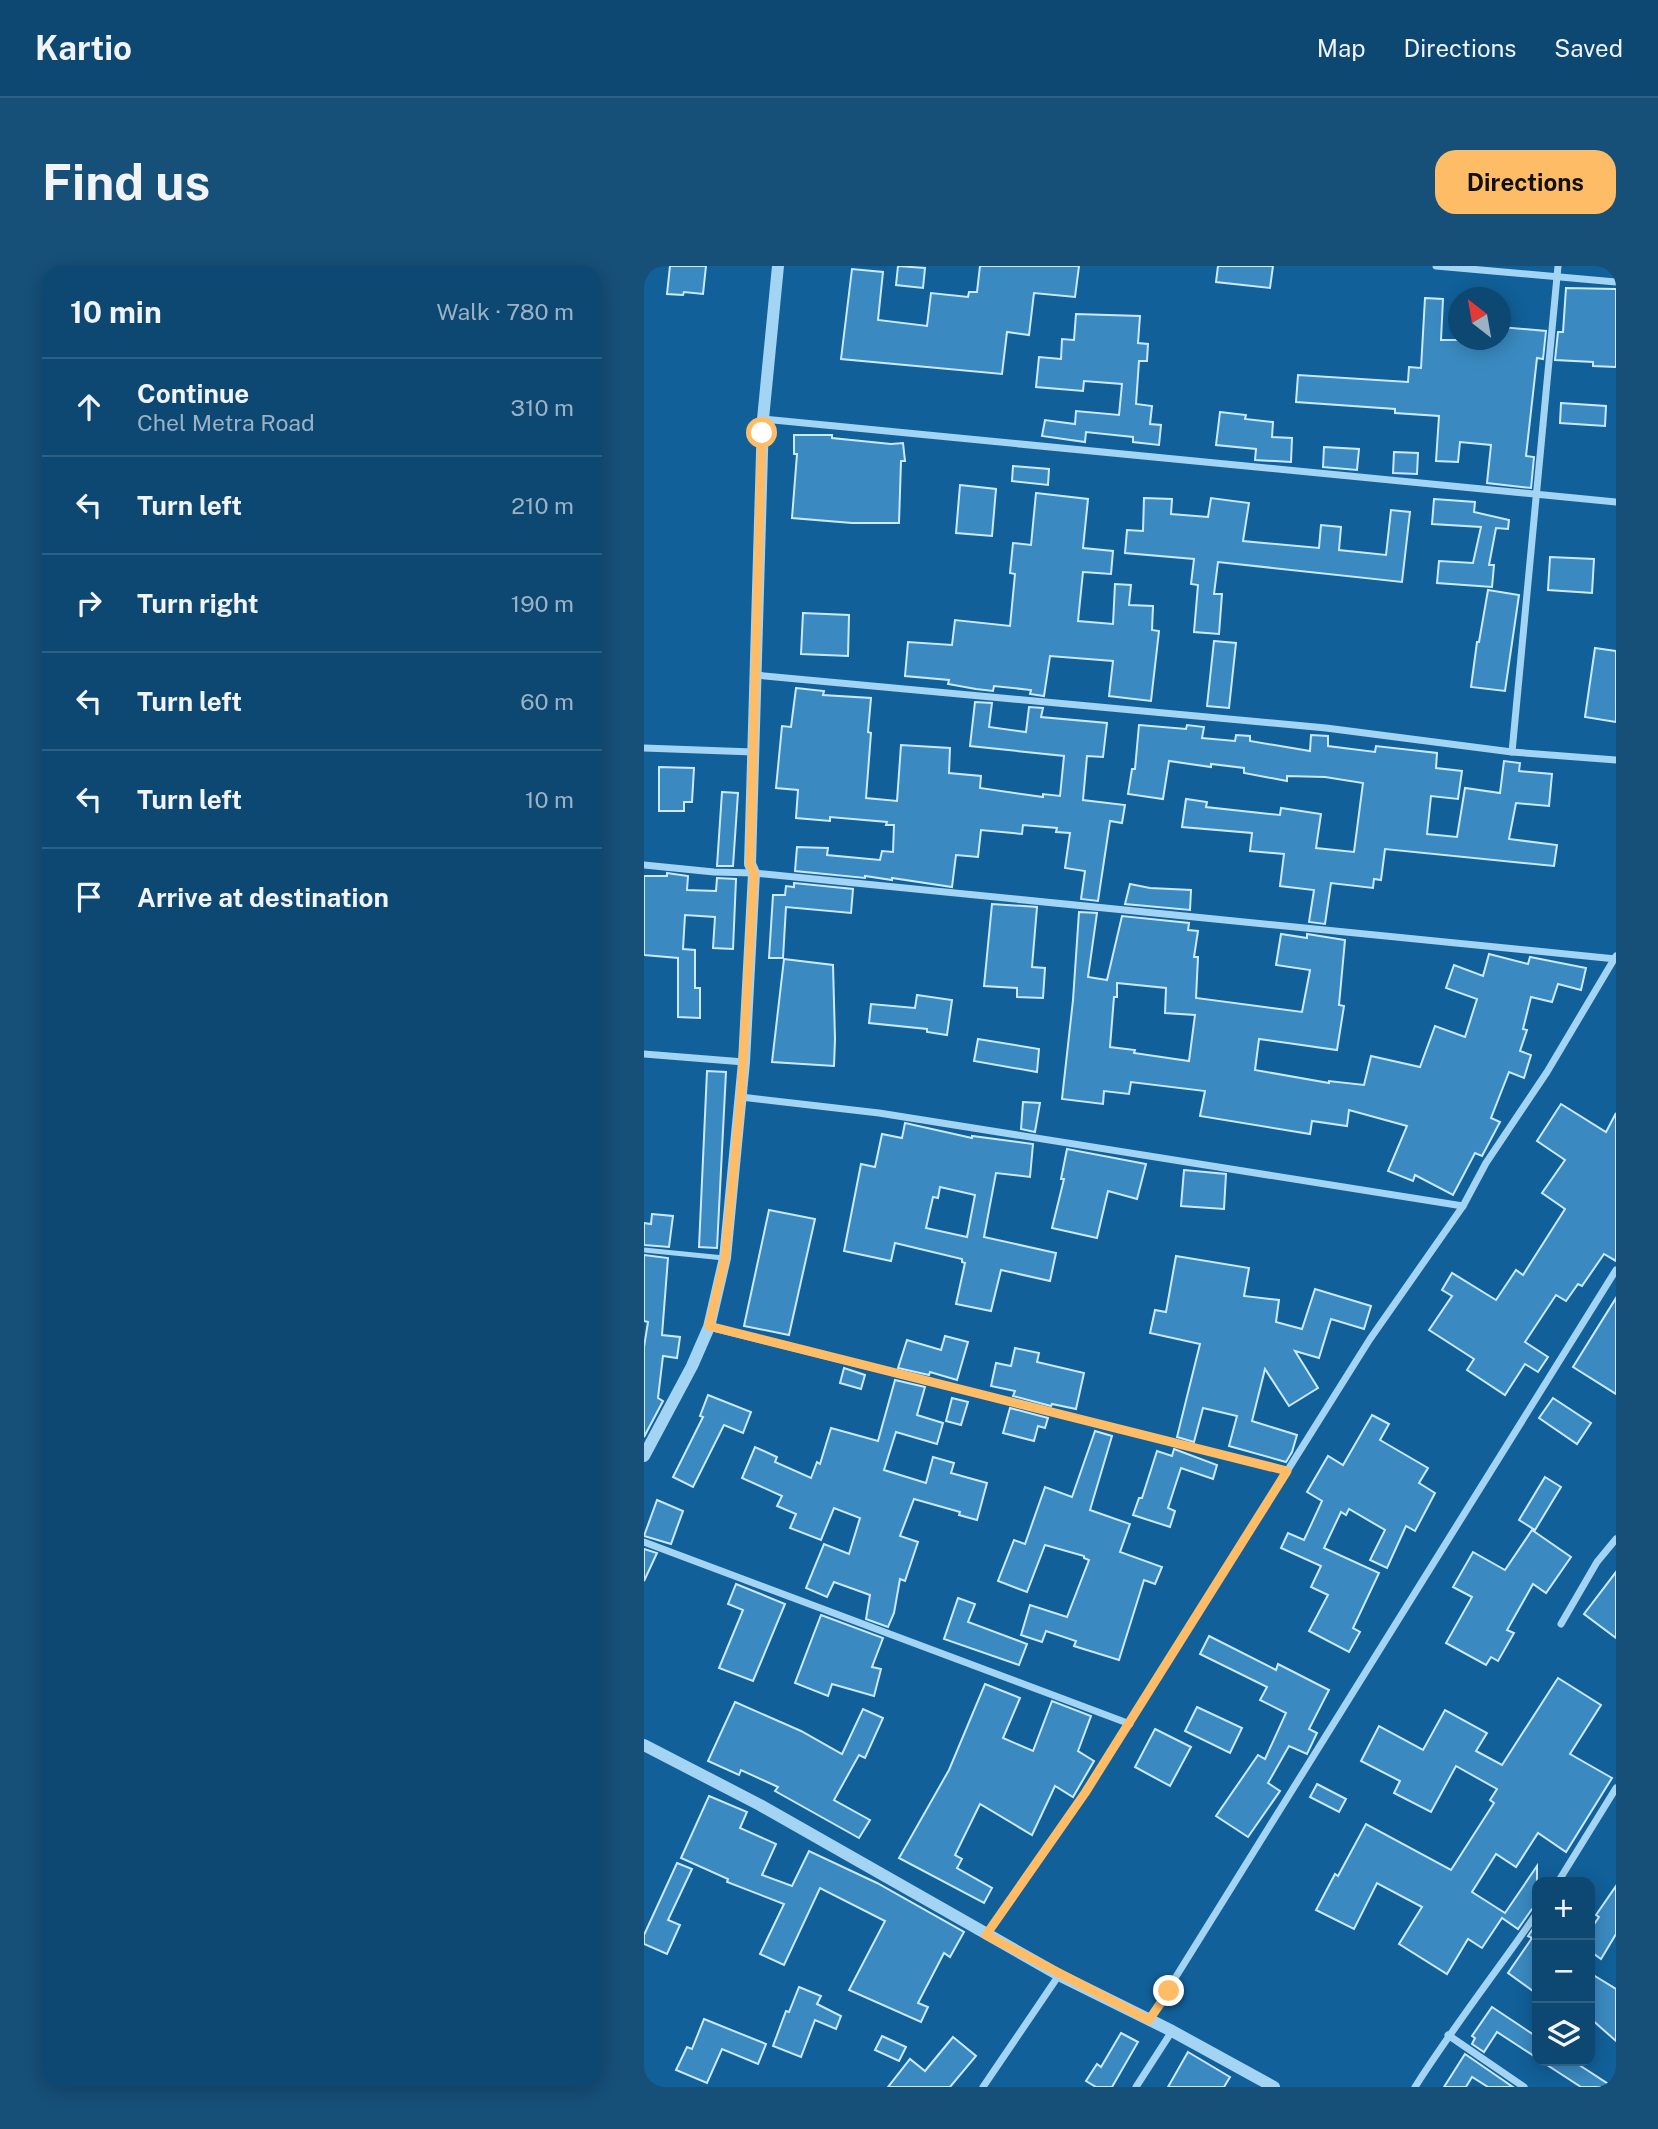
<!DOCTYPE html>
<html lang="en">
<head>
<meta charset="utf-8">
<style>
  :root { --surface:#0d4873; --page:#164f78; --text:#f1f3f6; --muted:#9ab2c4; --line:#2d6085; --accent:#ffbc66 }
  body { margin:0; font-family:"Public Sans",sans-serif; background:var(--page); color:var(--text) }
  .controls { position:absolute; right:21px; bottom:21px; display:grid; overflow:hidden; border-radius:14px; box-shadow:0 4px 18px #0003 }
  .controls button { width:63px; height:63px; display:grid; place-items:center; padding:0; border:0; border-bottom:2px solid var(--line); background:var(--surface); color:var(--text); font:35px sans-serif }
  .compass { position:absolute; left:804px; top:21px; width:63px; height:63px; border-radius:50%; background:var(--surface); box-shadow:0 4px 18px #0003; rotate:329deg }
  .stop { position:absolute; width:21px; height:21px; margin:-16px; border:5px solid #ffbc66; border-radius:50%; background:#fff }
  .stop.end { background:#ffbc66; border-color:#fff; box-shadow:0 2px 7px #0008 }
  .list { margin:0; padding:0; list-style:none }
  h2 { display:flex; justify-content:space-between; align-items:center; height:91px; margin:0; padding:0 28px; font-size:30px }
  h2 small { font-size:23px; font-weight:400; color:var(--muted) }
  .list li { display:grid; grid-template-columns:46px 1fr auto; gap:21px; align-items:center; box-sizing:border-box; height:98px; padding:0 28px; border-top:2px solid var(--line) }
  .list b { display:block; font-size:26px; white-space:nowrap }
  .list p { margin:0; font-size:23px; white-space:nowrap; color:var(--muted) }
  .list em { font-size:23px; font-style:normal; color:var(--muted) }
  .icon { flex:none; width:38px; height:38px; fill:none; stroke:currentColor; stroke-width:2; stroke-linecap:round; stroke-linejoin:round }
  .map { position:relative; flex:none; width:972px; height:1821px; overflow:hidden; border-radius:21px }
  header { display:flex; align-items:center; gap:42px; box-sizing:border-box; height:98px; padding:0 35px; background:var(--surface); border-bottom:2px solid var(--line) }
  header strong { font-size:33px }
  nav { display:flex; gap:38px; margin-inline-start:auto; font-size:24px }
  .intro { display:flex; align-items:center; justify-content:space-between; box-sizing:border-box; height:168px; padding:0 42px }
  h1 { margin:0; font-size:49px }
  .button { padding:18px 32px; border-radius:21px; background:var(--accent); color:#111; font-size:24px; font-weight:700 }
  main { display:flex; gap:42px; padding:0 42px }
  aside { flex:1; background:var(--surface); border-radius:21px; box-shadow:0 4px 18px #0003 }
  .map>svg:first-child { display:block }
</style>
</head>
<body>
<header>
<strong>Kartio</strong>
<nav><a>Map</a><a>Directions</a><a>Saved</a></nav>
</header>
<div class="intro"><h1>Find us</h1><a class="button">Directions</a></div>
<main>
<aside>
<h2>10 min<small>Walk · 780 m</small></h2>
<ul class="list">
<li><svg class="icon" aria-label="ahead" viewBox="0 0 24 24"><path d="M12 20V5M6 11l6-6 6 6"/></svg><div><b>Continue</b><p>Chel Metra Road</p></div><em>310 m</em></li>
<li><svg class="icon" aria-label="left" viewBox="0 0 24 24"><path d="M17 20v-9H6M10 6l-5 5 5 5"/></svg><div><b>Turn left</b></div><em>210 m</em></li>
<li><svg class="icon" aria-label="right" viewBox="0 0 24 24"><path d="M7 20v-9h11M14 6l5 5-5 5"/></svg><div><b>Turn right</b></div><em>190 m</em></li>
<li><svg class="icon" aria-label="left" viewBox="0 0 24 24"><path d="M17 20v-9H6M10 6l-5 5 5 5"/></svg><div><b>Turn left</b></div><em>60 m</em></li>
<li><svg class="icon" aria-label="left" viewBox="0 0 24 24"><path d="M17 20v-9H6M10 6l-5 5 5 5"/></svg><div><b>Turn left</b></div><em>10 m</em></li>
<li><svg class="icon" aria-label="arrive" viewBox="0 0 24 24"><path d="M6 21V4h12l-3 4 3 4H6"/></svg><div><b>Arrive at destination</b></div></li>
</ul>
</aside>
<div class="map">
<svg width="972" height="1821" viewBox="0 0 972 1821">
  <rect width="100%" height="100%" fill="#116099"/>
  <g fill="#3a8ac1" stroke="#cbeafe" stroke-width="2" fill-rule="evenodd">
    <polygon points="26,0 62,0 59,28 40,26 39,29 23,28"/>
    <polygon points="254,0 281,2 279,22 252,19"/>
    <polygon points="336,0 435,0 431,31 390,27 385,69 363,66 358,108 197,93 208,3 239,6 234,54 283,60 287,27 324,31 325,26 333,26"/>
    <polygon points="574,0 629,0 626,22 572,16"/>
    <polygon points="922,22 972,23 972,101 949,100 949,96 911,94 914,66 919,66"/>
    <polygon points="781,32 799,33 797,74 857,74 857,61 902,65 899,93 893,92 882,190 890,191 887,222 843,217 847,179 816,176 814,196 792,195 795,150 751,147 751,143 652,136 654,109 764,116 765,101 777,102"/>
    <polygon points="432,48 496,50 494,77 504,78 503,95 495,95 492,138 508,140 506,158 517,159 515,179 489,176 489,171 442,166 441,176 398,170 401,154 431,158 432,145 475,149 478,118 440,115 439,125 392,121 395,91 417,93 418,73 430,74"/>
    <polygon points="917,137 962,140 961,160 916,157"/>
    <polygon points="576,146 602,149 601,153 629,156 628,171 648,172 647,196 611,194 612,183 572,179"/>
    <polygon points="150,169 188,169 188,172 247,178 259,177 261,195 257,195 255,257 208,257 148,252 153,188 150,188"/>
    <polygon points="680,181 715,183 713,204 679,201"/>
    <polygon points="750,186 774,187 773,208 749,207"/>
    <polygon points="369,200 405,203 404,219 368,215"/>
    <polygon points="316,219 352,223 348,270 312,267"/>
    <polygon points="392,227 444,233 439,282 469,285 467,308 439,306 434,355 469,358 471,318 487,319 485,339 509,340 508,364 515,365 507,435 465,430 469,395 406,390 400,430 386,428 387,424 350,420 349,425 332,423 304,418 305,414 261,410 264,376 308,379 311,354 366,360 371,308 366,307 369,277 387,279"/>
    <polygon points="500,232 528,233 527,248 564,251 567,232 605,237 599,275 675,282 677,259 697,261 695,284 742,289 747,244 766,246 758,316 574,296 570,328 578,328 575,368 550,366 554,319 547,318 550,293 481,287 483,264 499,265"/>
    <polygon points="790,233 831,236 830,246 865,254 864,263 852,262 845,299 850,299 848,321 793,317 795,295 829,297 837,261 788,258"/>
    <polygon points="906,291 950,293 948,327 904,324"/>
    <polygon points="844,324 875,329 861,425 827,421 833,376 835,376"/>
    <polygon points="159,347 205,349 204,390 157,388"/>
    <polygon points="570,375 592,377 585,442 563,440"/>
    <polygon points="951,382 972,385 972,456 941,451"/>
    <polygon points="152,422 180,425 179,429 227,432 224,466 227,467 222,532 253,535 257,479 306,482 305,507 337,510 336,522 399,531 399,528 416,530 420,490 326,480 331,436 348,437 345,461 382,466 385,441 399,442 397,451 463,457 459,491 443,490 439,534 481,539 478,557 466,555 454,635 437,633 441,605 421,602 426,567 412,566 413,562 379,559 378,568 337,564 334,591 312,589 308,621 248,612 248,614 221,610 221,612 151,605 153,581 184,582 183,589 236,594 238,585 249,586 250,559 242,559 243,556 186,551 186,555 152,552 154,524 132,522 138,460 147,461"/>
    <polygon points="495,459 542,463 543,459 560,461 558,472 591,475 592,469 606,470 606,475 666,485 667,469 684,470 684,480 731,486 732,480 793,487 792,502 818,505 814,533 787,530 783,568 813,571 821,522 856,527 860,495 876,497 875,505 908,508 905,540 872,537 865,573 913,579 910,600 741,583 737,614 730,613 729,622 687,617 681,658 665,656 670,624 636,620 640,588 606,585 608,567 538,561 542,533 563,536 562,541 636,549 637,542 677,548 672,582 710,586 719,517 681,511 643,510 643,515 600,507 600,502 567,498 567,501 525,495 519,533 484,528 488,503 491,503"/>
    <polygon points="15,501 50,502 48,536 40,536 40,545 15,545"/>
    <polygon points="78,526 94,527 89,600 73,600"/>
    <polygon points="23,607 44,610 43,624 72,625 73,612 92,613 89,683 69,682 71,651 41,649 39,683 51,684 51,722 56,722 56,752 34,751 34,692 0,689 0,610 23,610"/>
    <polygon points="150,617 209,623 207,647 142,641 139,692 125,692 129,629 141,629 142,620 150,621"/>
    <polygon points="486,618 506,622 547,624 546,644 481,638"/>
    <polygon points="348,638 393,641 388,701 401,702 399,732 373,731 373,722 340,720"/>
    <path d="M435,646l18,1 -9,64 19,3 15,-64 67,7 -1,7 10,1 -4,26h4l-2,41 106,14 8,-42 -34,-5 5,-31 26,4v-4l38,6 -6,65 5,1 -7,44 -78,-11 -4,31 74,13v-2l35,4 7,-29 49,11 15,-41 30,11 12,-38 -31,-11 8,-23 29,11 6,-22 39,10 2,-7 56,11 -5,22 -23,-6 -6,18 -21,-5 -8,32 4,1 -7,21 11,4 -7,23 -15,-6 -18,46 9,4 -18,34 -7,-3 -22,42 -38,-20 -2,6 -25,-10 19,-45 -58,-16 -2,16 -35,-5 -2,13 -110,-18 5,-25 -74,-9 -2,12 -25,-3 -1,13 -41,-5 11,-99zM473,717l49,5 -1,25 30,2 -6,46 -55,-8 1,-3 -25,-3 4,-50h3z"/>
    <polygon points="140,693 189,699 191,773 190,800 128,796"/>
    <polygon points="273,729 308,734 303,769 283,766 283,763 225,757 227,738 271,742"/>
    <polygon points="334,773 395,783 393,806 330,795"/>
    <polygon points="63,805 82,806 73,982 55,981"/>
    <polygon points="379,836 396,837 391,866 377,863"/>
    <polygon points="917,838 962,866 972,847 972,995 960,988 938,1020 934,1018 922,1035 912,1029 881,1076 904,1091 894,1106 881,1098 861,1129 823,1104 830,1093 785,1064 808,1030 798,1024 808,1007 852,1034 872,1004 879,1009 921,943 898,927 921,894 893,875"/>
    <path d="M261,857l67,15v-2l61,8 -3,33 -34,-4 -12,64 72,16 -6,28 -49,-11 -10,41 -35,-7 9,-41 -3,-1v-3l-67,-16 -4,18 -47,-10 17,-87 14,3 7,-33 20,4zM296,921l35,8 -8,42 -41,-9 7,-31 5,1z"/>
    <polygon points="423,883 502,898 493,933 464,925 453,972 408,962 420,913 417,913"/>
    <polygon points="540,904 582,908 580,943 537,940"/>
    <polygon points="125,944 171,953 145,1069 100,1060"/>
    <polygon points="8,948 29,950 25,981 0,979 0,957 7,958"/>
    <polygon points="0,989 24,992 18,1069 36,1071 33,1092 19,1090 14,1132 19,1135 0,1171 0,1081 4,1056 0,1055"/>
    <polygon points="532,990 605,1002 600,1030 635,1034 632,1056 658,1063 671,1023 727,1040 720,1063 687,1053 675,1092 651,1085 674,1122 645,1140 621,1103 608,1155 653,1169 648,1186 642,1196 585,1180 593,1150 559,1142 550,1176 533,1171 556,1078 506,1067 511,1044 522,1046"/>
    <polygon points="972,1032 972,1128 929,1101"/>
    <polygon points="301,1070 324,1076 313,1114 286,1106 285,1109 254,1102 263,1074 297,1084"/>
    <polygon points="371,1082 395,1087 393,1096 440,1107 432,1143 408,1138 407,1140 369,1130 371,1125 347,1120 352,1097 367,1100"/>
    <polygon points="200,1102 221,1109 217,1123 196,1117"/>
    <polygon points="251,1114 281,1121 273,1149 299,1157 293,1178 252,1166 240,1204 282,1217 289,1191 310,1197 307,1207 343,1217 333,1254 315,1249 316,1246 270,1233 256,1270 274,1276 261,1315 256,1313 250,1347 244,1361 222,1353 226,1329 190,1316 183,1331 162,1322 180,1278 205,1288 216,1252 190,1242 177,1274 146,1262 152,1248 133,1240 138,1230 98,1212 111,1181 133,1191 131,1196 167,1212 173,1196 176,1198 187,1162 234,1175"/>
    <polygon points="64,1129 107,1146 99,1167 80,1159 49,1221 29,1211 59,1151 56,1150"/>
    <polygon points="308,1132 324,1136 317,1159 302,1155"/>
    <polygon points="909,1132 947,1157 933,1178 895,1152"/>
    <polygon points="366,1142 404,1152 401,1162 394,1160 390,1175 359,1167"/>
    <polygon points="728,1149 745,1158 736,1174 784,1202 775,1217 791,1227 771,1265 762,1260 743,1302 726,1294 741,1264 705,1243 702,1249 697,1246 680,1282 735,1307 709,1362 716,1366 705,1386 665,1365 684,1329 667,1321 677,1300 637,1282 644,1267 660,1274 678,1235 663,1226 684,1190 699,1199"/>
    <polygon points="451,1165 468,1170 446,1244 486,1258 476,1286 518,1301 511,1318 500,1314 475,1394 430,1380 432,1375 402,1365 398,1376 377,1369 386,1339 423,1351 445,1294 440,1292 440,1290 401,1279 383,1326 354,1315 370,1274 381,1278 401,1221 428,1231"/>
    <polygon points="530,1183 573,1199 569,1213 537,1202 524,1242 531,1245 526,1261 489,1249 495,1232 498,1232 513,1185 528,1190"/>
    <polygon points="901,1211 917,1221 891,1264 875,1254"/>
    <polygon points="13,1234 39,1245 27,1278 0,1270"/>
    <polygon points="888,1264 927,1291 902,1327 889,1318 863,1364 870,1367 854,1395 847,1391 842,1399 802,1377 828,1331 809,1321 829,1286 861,1304"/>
    <polygon points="0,1283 13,1287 0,1315"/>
    <polygon points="972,1306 972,1372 940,1348"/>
    <polygon points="92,1318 141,1338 109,1415 75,1402 99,1344 84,1338"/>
    <polygon points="314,1332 331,1338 324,1356 383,1378 375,1399 300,1373"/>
    <polygon points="177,1349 239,1372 228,1401 237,1403 230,1430 188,1418 184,1430 151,1417"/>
    <polygon points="565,1370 632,1404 634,1398 685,1424 665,1463 673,1467 663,1488 645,1480 624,1517 636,1525 604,1571 572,1550 614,1489 621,1493 642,1447 616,1434 623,1421 556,1388"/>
    <polygon points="914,1412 957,1439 926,1488 968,1512 922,1586 894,1567 872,1601 852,1588 828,1626 861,1647 893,1600 893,1641 888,1643 874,1663 858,1652 838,1682 824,1673 803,1708 755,1678 778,1641 733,1617 710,1663 672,1644 691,1608 694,1610 722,1558 807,1604 850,1537 846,1534 853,1523 812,1500 787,1546 750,1527 756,1515 717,1495 735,1460 779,1484 801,1444 843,1467 832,1485 858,1499"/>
    <polygon points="341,1418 376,1432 359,1472 389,1485 408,1435 447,1450 434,1485 450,1495 429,1531 411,1520 388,1569 336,1538 311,1589 318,1593 313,1602 348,1622 340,1637 255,1592 305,1504"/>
    <polygon points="91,1436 157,1465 198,1488 219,1443 239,1452 221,1492 215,1489 190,1534 226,1554 215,1572 131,1525 134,1521 97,1504 95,1509 64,1495"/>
    <polygon points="553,1441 598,1462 586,1487 541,1465"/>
    <polygon points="511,1463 547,1481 526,1520 491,1501"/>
    <polygon points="673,1518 702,1533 695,1546 666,1531"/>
    <polygon points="65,1530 103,1546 96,1562 132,1578 118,1609 148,1620 165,1585 233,1617 320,1666 306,1691 300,1687 274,1737 284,1741 277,1756 205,1724 241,1655 176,1622 140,1699 116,1688 140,1638 83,1616 84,1613 37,1592"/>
    <polygon points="33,1597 48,1603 24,1654 36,1659 23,1688 0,1678 0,1669"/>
    <polygon points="972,1620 972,1668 957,1693 946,1685 946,1664 955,1651 952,1649"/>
    <polygon points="893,1657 893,1728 864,1707 888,1672 884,1670"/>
    <polygon points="946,1707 972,1723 972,1775 946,1752"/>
    <polygon points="155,1721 177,1730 173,1738 197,1750 192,1763 171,1754 157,1791 129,1780 142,1745 145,1746"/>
    <polygon points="848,1741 893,1771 893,1792 853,1766 840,1786 828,1778 831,1772 828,1770"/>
    <polygon points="60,1753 122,1778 114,1798 78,1783 63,1817 32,1804 43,1781 48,1783"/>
    <polygon points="477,1767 494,1776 468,1821 452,1821 442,1815 453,1798 457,1801"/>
    <polygon points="238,1770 262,1781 255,1795 231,1784"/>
    <polygon points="309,1771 332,1790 306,1821 244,1821 266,1793 281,1805"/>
    <polygon points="544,1786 586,1811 580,1821 524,1821"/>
    <polygon points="821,1788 869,1821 844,1821 828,1811 822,1821 800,1821"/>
    <polygon points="897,1795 929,1795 969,1821 937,1821"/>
  </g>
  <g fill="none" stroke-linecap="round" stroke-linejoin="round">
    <polyline stroke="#a3d4f4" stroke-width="5" points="0,984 80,992"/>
    <g stroke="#a3d4f4" stroke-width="7">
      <polyline points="792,0 972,16"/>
      <polyline points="119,153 972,236"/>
      <polyline points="111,409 682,462 868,486 972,494"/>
      <polyline points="0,482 109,486"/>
      <polyline points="868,486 914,0"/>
      <polyline points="0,599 70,606 110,607 972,693"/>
      <polyline points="0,788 100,796"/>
      <polyline points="97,831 235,847 819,940"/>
      <polyline points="65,1061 643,1205"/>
      <polyline points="0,1276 486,1458"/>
      <polyline points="917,1358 953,1296 972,1273"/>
      <polyline points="914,1616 972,1522"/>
      <polyline points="342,1669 441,1527 726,1073 819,940 842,897 903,806 972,690"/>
      <polyline points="505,1754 972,1004"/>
      <polyline points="804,1769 880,1821"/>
      <polyline points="339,1821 415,1709"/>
      <polyline points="492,1821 528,1765"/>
      <path d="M771,1821c38,-60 82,-116 122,-174"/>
    </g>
    <g stroke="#a3d4f4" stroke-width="12">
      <polyline points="0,1190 48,1100 65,1061 81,992 100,796 110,607 106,598 119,153 134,0"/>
      <polyline points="0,1479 116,1539 415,1709 528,1765 630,1821"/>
    </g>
  </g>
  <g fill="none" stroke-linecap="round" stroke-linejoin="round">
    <polyline stroke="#ffbc66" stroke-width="9" points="118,167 106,598 110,607 97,831 81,992 65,1060 643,1205 441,1527 342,1669 505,1754 525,1725"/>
  </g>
</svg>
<div class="controls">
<button>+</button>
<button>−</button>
<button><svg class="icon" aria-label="layers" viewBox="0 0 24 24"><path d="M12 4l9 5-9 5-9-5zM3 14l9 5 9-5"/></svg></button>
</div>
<svg class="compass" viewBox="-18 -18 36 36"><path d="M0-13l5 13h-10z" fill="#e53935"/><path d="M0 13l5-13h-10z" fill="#9ab2c4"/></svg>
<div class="stop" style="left:118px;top:167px"></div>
<div class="stop end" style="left:525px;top:1725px"></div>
</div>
</main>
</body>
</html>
